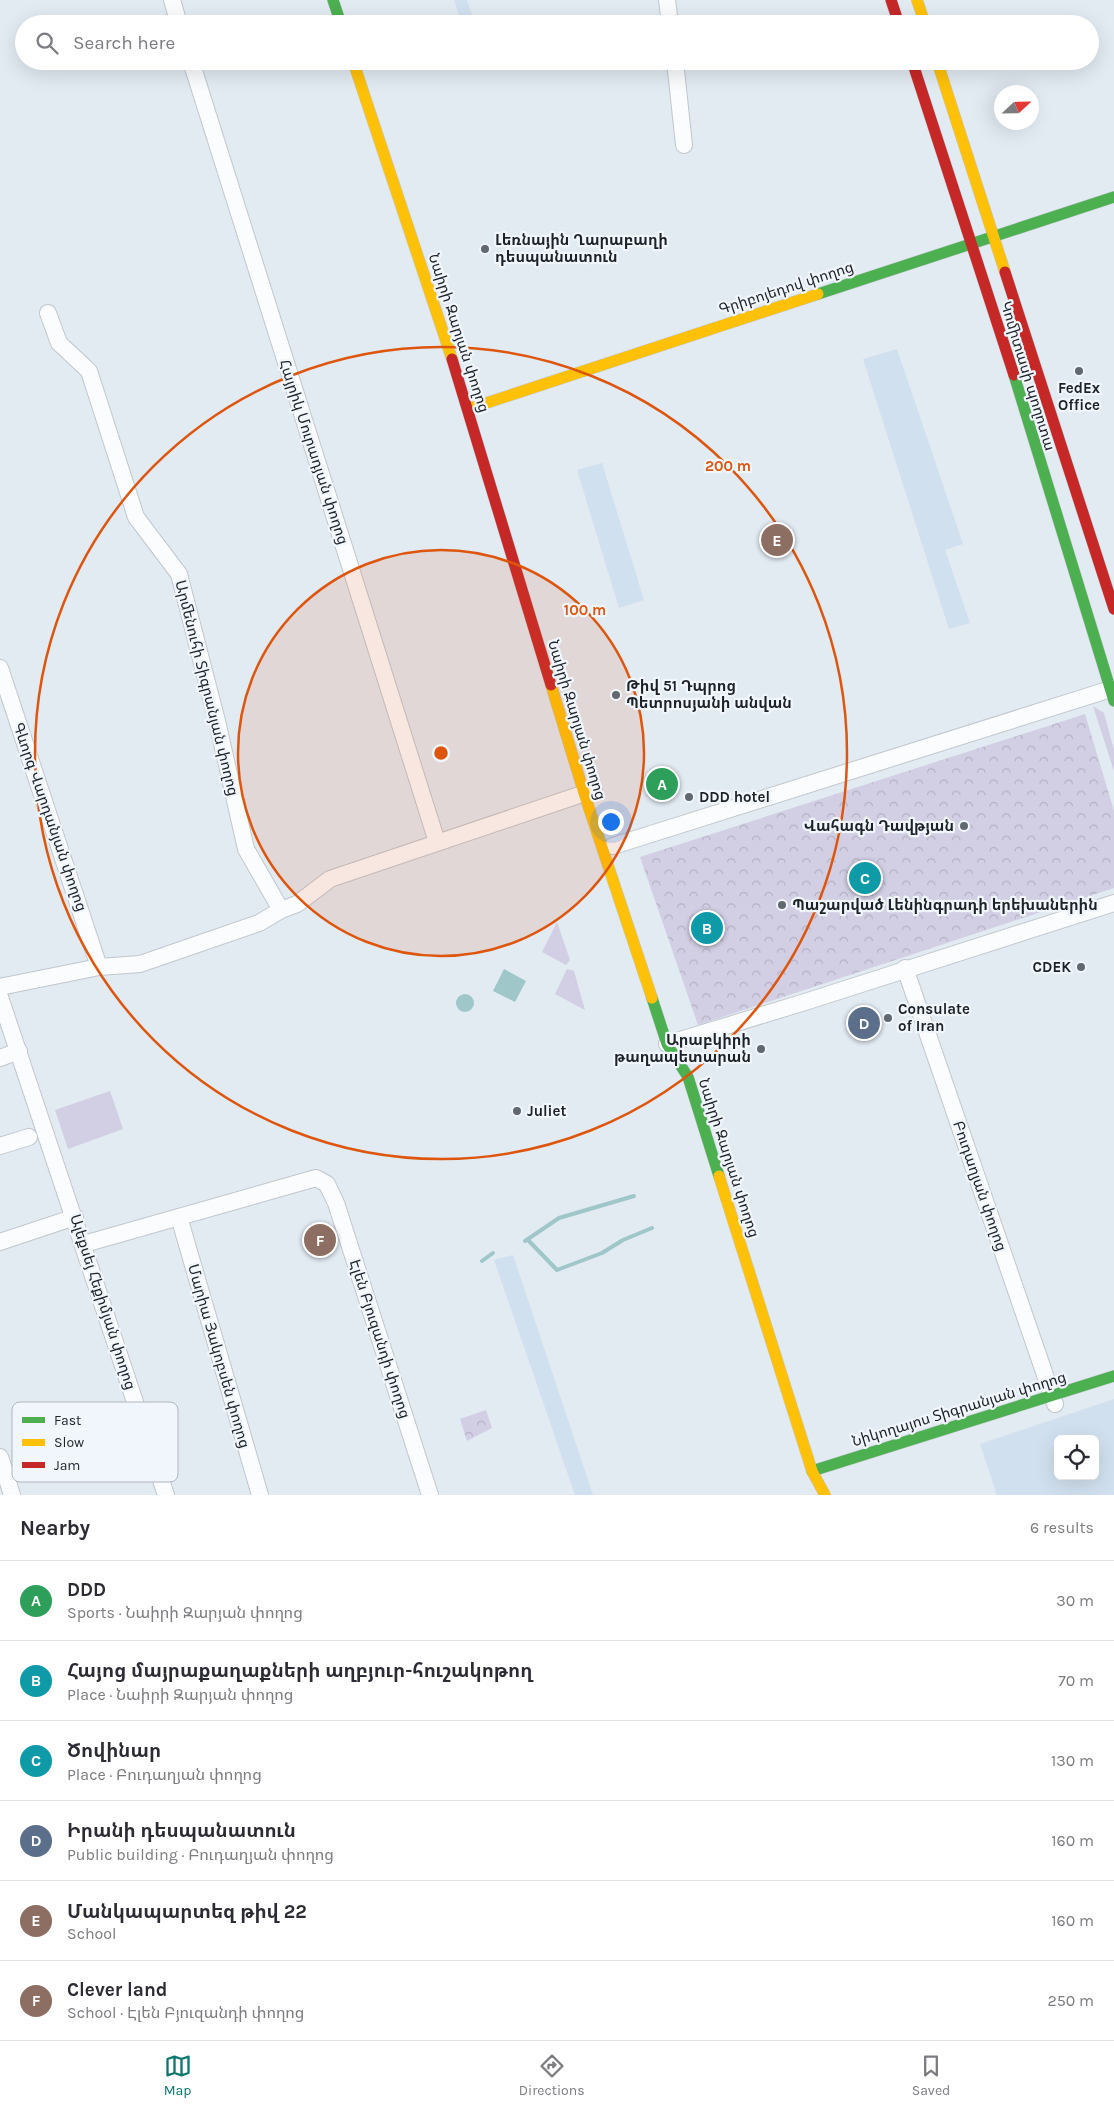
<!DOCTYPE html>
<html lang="en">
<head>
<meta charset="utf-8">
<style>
  :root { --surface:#fff; --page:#f2f2f3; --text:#2b2b33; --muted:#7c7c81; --line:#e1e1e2; --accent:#0f766e }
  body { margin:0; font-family:Karla,"Noto Sans Armenian",sans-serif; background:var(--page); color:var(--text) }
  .controls { position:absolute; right:15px; bottom:15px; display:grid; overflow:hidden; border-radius:8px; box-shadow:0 5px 20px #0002 }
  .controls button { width:45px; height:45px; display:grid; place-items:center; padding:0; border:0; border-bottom:1px solid var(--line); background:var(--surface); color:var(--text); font:25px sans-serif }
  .compass { position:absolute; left:994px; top:85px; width:45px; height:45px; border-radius:50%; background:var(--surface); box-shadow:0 5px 20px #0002; rotate:68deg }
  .you { position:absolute; left:610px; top:821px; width:18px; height:18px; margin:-12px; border:4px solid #fff; border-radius:50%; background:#1a73e8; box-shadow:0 0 0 8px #1a73e833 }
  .badge { display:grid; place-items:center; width:32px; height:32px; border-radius:50%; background:var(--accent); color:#fff; font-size:16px; font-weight:700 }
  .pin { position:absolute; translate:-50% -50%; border:2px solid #fff; box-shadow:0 1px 5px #0006 }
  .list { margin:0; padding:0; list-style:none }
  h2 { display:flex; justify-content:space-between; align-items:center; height:65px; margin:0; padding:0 20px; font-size:21px }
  h2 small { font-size:16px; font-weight:400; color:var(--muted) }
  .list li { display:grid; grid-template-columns:32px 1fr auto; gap:15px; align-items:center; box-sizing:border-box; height:80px; padding:0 20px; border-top:1px solid var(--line) }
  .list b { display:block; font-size:19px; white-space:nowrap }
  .list p { margin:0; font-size:16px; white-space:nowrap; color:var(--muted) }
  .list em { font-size:16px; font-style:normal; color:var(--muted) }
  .icon { flex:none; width:28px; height:28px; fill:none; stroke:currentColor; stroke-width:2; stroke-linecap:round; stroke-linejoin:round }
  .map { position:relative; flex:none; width:1114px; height:1495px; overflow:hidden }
  .search { position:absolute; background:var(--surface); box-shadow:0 5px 20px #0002; left:15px; right:15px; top:15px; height:55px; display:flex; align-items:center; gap:12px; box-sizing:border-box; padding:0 18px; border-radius:28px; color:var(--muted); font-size:19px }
  .sheet { height:545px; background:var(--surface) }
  nav { display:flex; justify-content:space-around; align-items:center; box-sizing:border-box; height:70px; border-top:1px solid var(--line); background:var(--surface); font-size:14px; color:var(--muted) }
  nav a { display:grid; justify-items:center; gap:2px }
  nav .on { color:var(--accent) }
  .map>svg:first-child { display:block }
</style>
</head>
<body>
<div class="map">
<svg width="1114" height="1495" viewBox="0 0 1114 1495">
  <defs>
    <pattern id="forest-crowns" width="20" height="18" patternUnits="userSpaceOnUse" patternTransform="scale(1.25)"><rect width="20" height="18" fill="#d2cfe4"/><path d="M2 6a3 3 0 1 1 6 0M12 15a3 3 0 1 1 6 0" fill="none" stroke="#b4b1c4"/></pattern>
  </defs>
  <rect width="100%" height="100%" fill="#e2eaf2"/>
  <g fill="#d1e0ef" fill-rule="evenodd">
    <polygon points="454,0 467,0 475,24 462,24"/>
    <polygon points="897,349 963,544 945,550 970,623 949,629 863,359"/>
    <polygon points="602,463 644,600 619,608 577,470"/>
    <polygon points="513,1255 593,1495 575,1495 494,1260"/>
    <path d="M1114,1399v96h-117l-17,-51zM1058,1439h37v37h-37z"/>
  </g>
  <g fill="#d2cfe4">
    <polygon points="1093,706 1104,713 1114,750 1114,771"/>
    <polygon points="557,922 570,960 566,965 542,952"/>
    <polygon points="567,969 574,971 585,1010 555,994"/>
    <polygon points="110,1091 123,1129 68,1149 55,1110"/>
  </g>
  <g fill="url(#forest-crowns)">
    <polygon points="1085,714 1114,811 1114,888 698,1025 640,857"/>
    <polygon points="486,1410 492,1428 467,1441 460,1419"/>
  </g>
  <g fill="#9fc7c9">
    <polygon points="504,969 526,981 515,1002 493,991"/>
    <circle cx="465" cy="1003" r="9"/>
  </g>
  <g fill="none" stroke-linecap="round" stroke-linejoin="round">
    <g stroke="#9fc7c9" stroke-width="4">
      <polyline points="528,1240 557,1270 602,1253 623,1240 652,1228"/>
      <polyline points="525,1241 559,1218 634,1196"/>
      <polyline points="482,1261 493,1253"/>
    </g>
    <defs>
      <g id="street">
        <polyline points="172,0 179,24"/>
        <polyline points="667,0 670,24"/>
        <polyline points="191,61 437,842"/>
        <polyline points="675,61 684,145"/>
        <polyline points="48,313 59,343 89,371 136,517 179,574 217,721 246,849 281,910"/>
        <polyline points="0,668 99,967"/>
        <polyline points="613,846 1114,688"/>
        <polyline points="905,968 1055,1404"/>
        <polyline points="0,987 99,967 140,964 259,923 281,910 297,904 330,879 594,790"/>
        <polyline points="0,997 166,1495"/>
        <polyline points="667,1044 805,1002 1114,903"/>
        <polyline points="0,1058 19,1051"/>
        <polyline points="0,1146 29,1137"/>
        <polyline points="179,1217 260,1495"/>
        <polyline points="0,1242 75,1217"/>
        <polyline points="84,1244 316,1178 327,1184 336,1203 430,1495"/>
        <polyline points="0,1457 12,1495"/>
      </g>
      <g id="fast">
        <polyline points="333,0 341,24"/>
        <polyline points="818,294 1114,197"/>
        <polyline points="1014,375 1114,701"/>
        <polyline points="652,998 667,1044 688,1077 719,1176"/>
        <polyline points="812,1471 1114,1376"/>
      </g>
      <g id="slow">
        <polyline points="917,0 925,24"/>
        <polyline points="353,61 452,359"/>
        <polyline points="937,61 1005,272"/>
        <polyline points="468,409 818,294"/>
        <polyline points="551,685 584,793 652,998"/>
        <polyline points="719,1176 812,1471 825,1495"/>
      </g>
      <g id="jam">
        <polyline points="891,0 899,24"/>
        <polyline points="912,61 1014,375"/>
        <polyline points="1005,272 1114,609"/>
        <polyline points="452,359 551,685"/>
      </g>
    </defs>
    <use href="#street" stroke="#c1c7cd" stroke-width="18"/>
    <use href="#fast" stroke="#c1c7cd" stroke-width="12"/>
    <use href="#slow" stroke="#c1c7cd" stroke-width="12"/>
    <use href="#jam" stroke="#c1c7cd" stroke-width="12"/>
    <use href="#street" stroke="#fbfcfd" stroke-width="16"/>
    <use href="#fast" stroke="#4caf50" stroke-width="11"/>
    <use href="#slow" stroke="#ffc107" stroke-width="11"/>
    <use href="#jam" stroke="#c62828" stroke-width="11"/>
  </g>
  <circle cx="441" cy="753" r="203" fill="#de560d" fill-opacity=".12"/>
  <g fill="none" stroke="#de560d" stroke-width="2.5">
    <circle cx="441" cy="753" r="203"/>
    <circle cx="441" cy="753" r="406"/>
  </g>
  <g fill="#62686f" stroke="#f0f6fc" stroke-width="2">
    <circle cx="485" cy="249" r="5"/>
    <circle cx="1079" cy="371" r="5"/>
    <circle cx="616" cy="695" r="5"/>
    <circle cx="689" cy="797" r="5"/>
    <circle cx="964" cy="826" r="5"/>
    <circle cx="782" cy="905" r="5"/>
    <circle cx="1081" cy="967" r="5"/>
    <circle cx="888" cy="1018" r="5"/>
    <circle cx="761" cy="1049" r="5"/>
    <circle cx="517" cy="1111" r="5"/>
  </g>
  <g text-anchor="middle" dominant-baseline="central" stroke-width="4.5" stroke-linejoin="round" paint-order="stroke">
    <g font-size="15" font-weight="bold" fill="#1d2228" stroke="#f0f6fc" text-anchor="start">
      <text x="495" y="240">Լեռնային Ղարաբաղի<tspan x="495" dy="17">դեսպանատուն</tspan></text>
      <text x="1079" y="388" text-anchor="middle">FedEx<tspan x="1079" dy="17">Office</tspan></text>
      <text x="626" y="686">Թիվ 51 Դպրոց<tspan x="626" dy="17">Պետրոսյանի անվան</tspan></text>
      <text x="699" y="797">DDD hotel</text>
      <text x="954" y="826" text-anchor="end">Վահագն Դավթյան</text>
      <text x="792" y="905">Պաշարված Լենինգրադի երեխաներին</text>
      <text x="1071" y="967" text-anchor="end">CDEK</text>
      <text x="898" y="1009">Consulate<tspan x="898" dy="17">of Iran</tspan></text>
      <text x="751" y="1040" text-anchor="end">Արաբկիրի<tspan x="751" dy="17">թաղապետարան</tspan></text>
      <text x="527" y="1111">Juliet</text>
    </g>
    <g font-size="15" fill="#1d2228" stroke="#f0f6fc">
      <text transform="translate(786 288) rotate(-18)">Գրիբոյեդով փողոց</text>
      <text transform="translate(459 333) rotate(72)">Նաիրի Զարյան փողոց</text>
      <text transform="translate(1028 376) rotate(73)">Կոմիտասի պողոտա</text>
      <text transform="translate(314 452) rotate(72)">Հայրիկ Մուրադյան փողոց</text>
      <text transform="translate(207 688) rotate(76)">Արմենուհի Տիգրանյան փողոց</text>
      <text transform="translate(577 720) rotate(73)">Նաիրի Զարյան փողոց</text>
      <text transform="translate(50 817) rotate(71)">Գևորգ Վարդանյան փողոց</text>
      <text transform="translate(729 1158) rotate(72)">Նաիրի Զարյան փողոց</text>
      <text transform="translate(980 1186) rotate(71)">Բուդաղյան փողոց</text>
      <text transform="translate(103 1302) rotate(72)">Ալեքսեյ Հեքիմյան փողոց</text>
      <text transform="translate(380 1339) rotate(72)">Էլեն Բյուզանդի փողոց</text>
      <text transform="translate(219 1356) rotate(74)">Մարիա Յակոբսեն փողոց</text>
      <text transform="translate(959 1409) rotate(-17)">Նիկողայոս Տիգրանյան փողոց</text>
    </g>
  </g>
  <rect x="12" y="1402" width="166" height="80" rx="8" fill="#f0f6fc" stroke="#b1b6bc" stroke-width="1"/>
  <rect x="22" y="1417" width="23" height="6" fill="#4caf50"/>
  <rect x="22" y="1439" width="23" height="7" fill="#ffc107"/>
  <rect x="22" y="1462" width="23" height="6" fill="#c62828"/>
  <g font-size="14" fill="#1d2228">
    <text x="54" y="1425">Fast</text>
    <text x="54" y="1447">Slow</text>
    <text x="54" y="1470">Jam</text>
  </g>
  <circle cx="441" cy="753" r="8" fill="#de560d" stroke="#f0f6fc" stroke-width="2.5"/>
  <g font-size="15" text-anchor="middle" font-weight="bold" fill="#de560d" stroke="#f0f6fc" stroke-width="4.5" stroke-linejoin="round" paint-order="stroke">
    <text x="728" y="471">200 m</text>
    <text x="585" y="615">100 m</text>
  </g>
</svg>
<div class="controls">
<button><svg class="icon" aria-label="locate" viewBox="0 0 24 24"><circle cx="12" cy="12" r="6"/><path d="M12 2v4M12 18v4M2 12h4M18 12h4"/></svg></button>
</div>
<svg class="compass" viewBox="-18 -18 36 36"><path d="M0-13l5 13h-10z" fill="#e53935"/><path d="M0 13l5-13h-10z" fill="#7c7c81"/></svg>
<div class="you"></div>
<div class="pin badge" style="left:662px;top:784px;background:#2e9e5b">A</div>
<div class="pin badge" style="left:707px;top:928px;background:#0f9aa8">B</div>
<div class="pin badge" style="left:865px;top:878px;background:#0f9aa8">C</div>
<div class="pin badge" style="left:864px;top:1023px;background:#5c6f8a">D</div>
<div class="pin badge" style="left:777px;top:540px;background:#8d6e63">E</div>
<div class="pin badge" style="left:320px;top:1240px;background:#8d6e63">F</div>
<div class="search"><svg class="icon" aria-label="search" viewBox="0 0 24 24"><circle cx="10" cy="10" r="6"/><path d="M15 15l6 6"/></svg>Search here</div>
</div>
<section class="sheet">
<h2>Nearby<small>6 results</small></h2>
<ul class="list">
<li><span class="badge" style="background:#2e9e5b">A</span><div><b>DDD</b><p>Sports · Նաիրի Զարյան փողոց</p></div><em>30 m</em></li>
<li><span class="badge" style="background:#0f9aa8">B</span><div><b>Հայոց մայրաքաղաքների աղբյուր-հուշակոթող</b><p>Place · Նաիրի Զարյան փողոց</p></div><em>70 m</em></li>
<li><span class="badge" style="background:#0f9aa8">C</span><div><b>Ծովինար</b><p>Place · Բուդաղյան փողոց</p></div><em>130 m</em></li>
<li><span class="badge" style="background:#5c6f8a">D</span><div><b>Իրանի դեսպանատուն</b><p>Public building · Բուդաղյան փողոց</p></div><em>160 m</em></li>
<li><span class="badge" style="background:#8d6e63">E</span><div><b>Մանկապարտեզ թիվ 22</b><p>School</p></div><em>160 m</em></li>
<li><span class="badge" style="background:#8d6e63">F</span><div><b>Clever land</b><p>School · Էլեն Բյուզանդի փողոց</p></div><em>250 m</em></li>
</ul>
</section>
<nav>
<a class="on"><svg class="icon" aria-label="map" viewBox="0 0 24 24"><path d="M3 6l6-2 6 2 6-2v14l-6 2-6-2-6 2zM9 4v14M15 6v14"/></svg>Map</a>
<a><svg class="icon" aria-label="directions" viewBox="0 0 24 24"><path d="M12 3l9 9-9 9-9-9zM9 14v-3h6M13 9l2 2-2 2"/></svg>Directions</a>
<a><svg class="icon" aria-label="saved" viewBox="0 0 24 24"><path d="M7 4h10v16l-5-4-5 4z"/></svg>Saved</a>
</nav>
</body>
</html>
